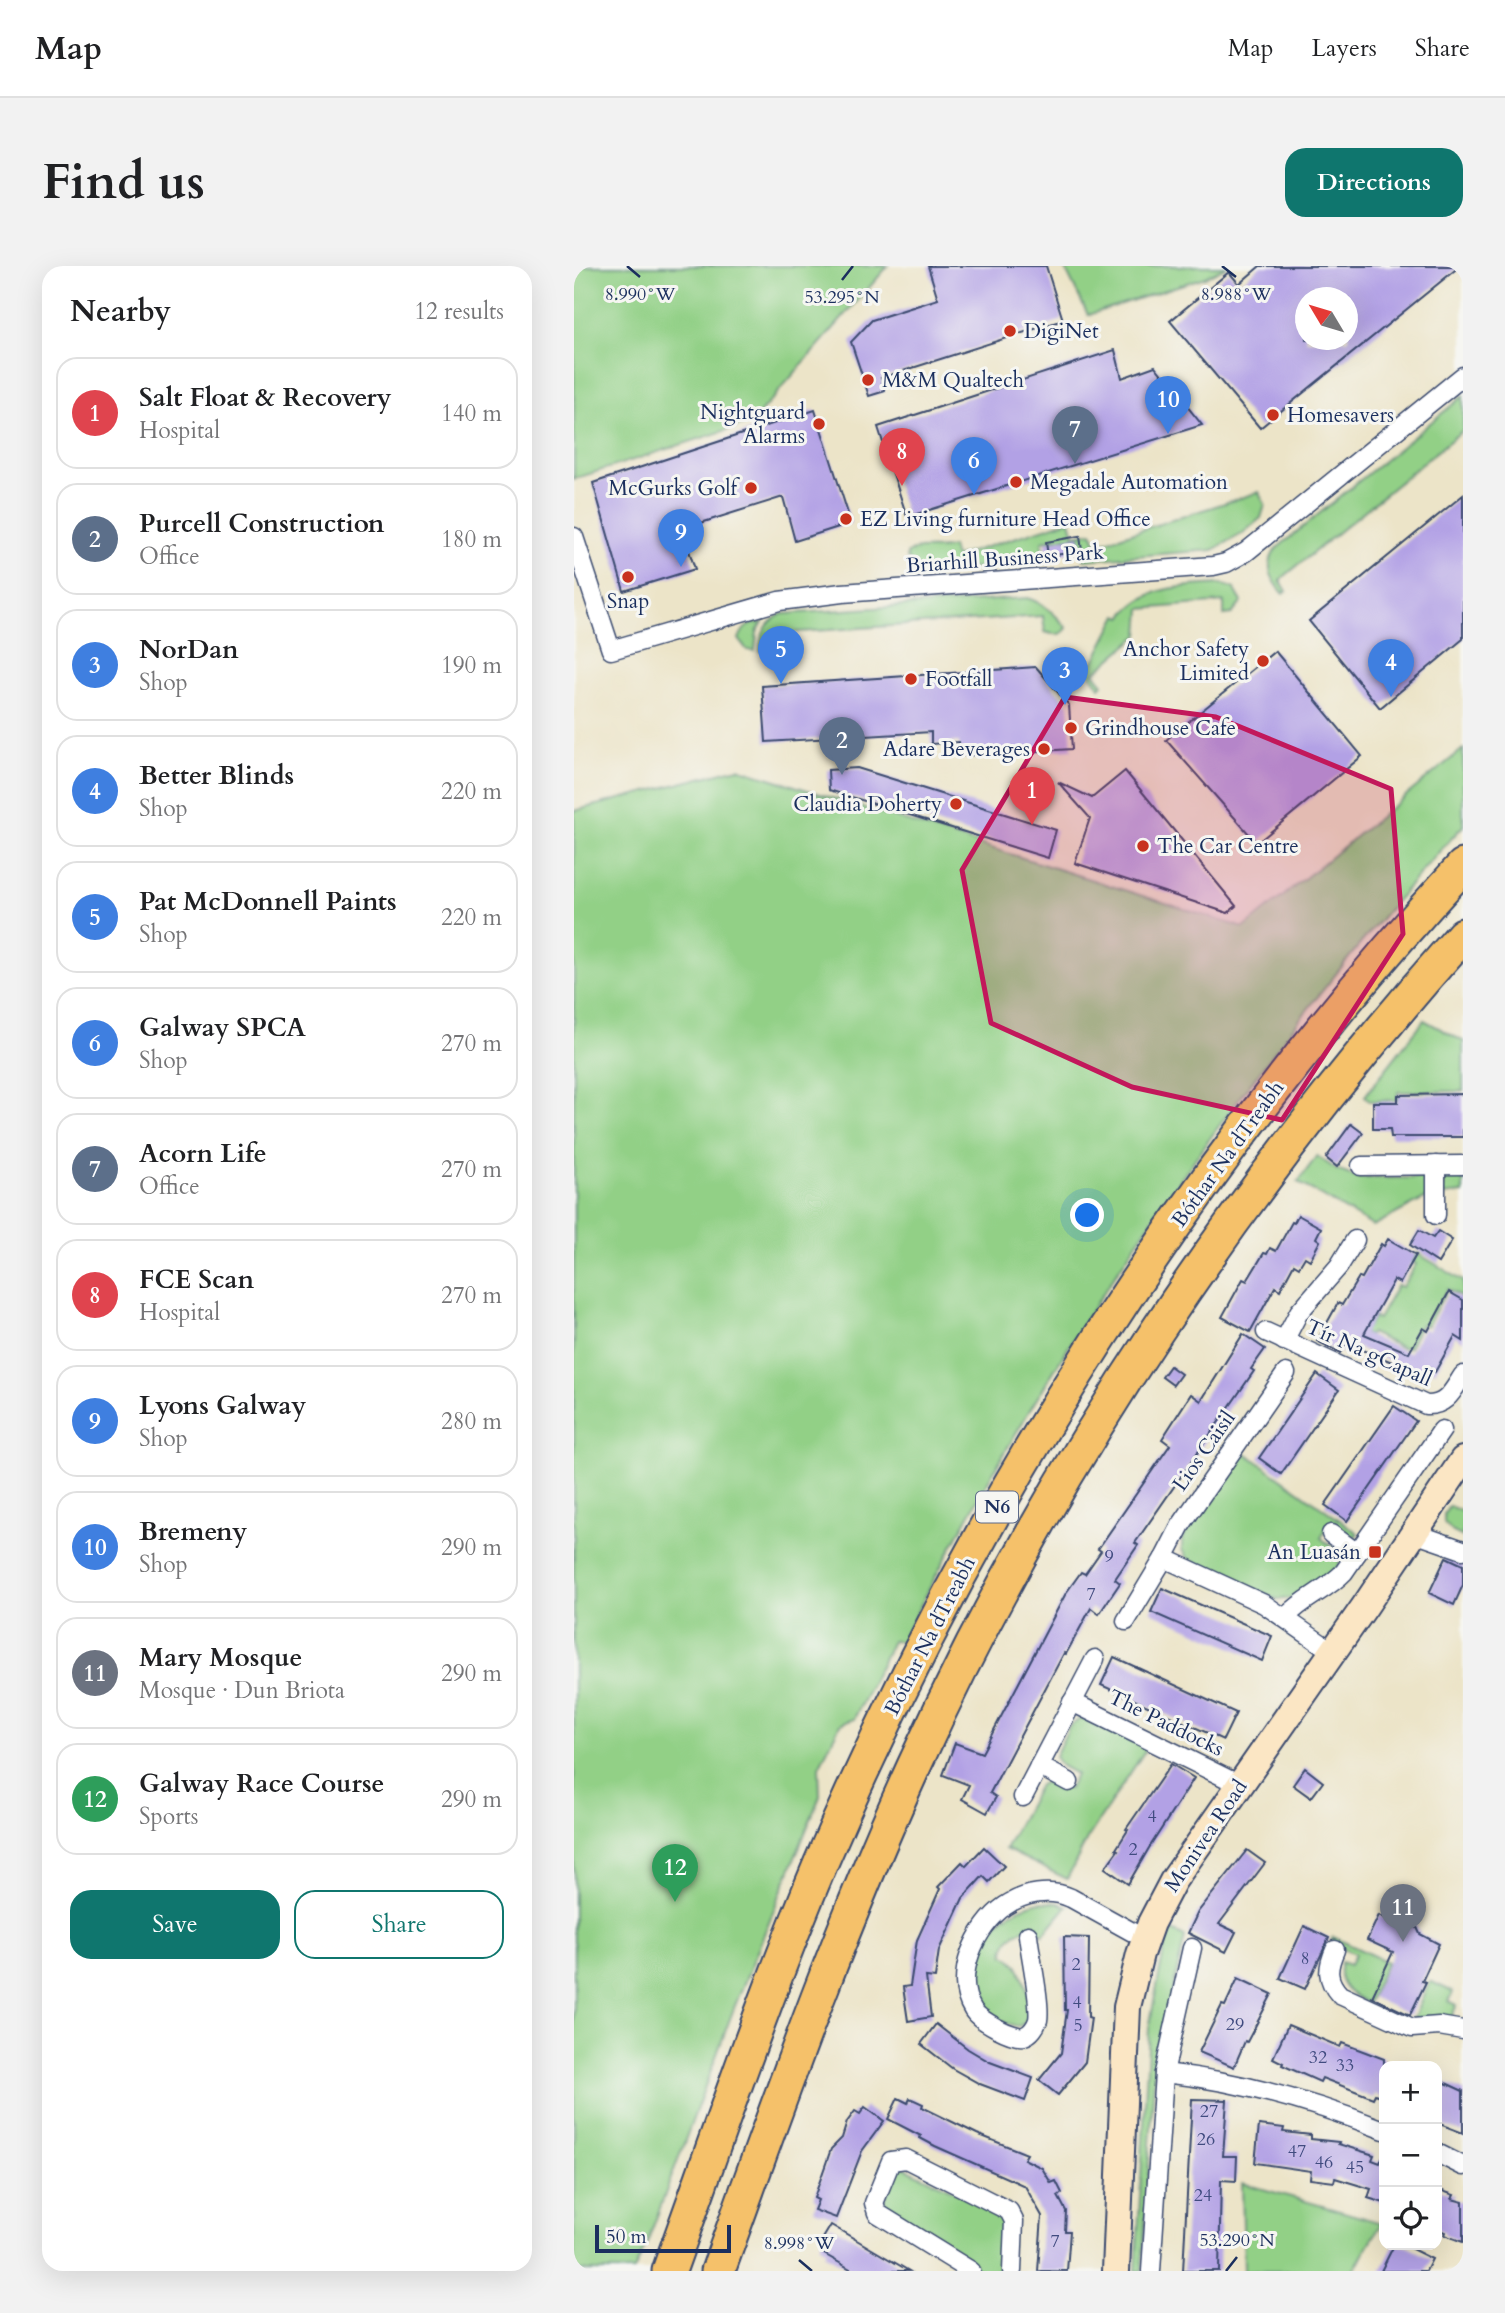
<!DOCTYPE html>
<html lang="en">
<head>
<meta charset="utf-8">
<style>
  :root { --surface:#fff; --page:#f2f2f2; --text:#202124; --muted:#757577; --line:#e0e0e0; --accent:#0f766e }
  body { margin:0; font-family:Cardo,serif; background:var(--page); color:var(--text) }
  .controls { position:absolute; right:21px; bottom:21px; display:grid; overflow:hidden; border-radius:14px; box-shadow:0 7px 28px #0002 }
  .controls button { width:63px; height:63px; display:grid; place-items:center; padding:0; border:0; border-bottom:2px solid var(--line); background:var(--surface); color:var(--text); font:35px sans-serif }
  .compass { position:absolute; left:721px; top:21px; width:63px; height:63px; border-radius:50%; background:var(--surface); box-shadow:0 7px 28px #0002; rotate:308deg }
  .scale { position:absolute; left:21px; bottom:18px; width:136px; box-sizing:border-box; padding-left:7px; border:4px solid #1b2f5e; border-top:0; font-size:19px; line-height:24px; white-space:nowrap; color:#1b2f5e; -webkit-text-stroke:5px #f6f6f2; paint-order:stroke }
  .you { position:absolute; left:514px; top:950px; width:24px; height:24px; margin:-18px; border:5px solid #fff; border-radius:50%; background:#1a73e8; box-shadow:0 0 0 10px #1a73e833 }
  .badge { display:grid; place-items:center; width:46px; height:46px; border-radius:50%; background:var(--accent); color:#fff; font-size:23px; font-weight:700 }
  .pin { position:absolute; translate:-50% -58px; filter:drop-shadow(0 2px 4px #0008) }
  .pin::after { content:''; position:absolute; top:37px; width:24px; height:21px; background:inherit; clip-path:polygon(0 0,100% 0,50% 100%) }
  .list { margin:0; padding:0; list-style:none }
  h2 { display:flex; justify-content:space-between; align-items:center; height:91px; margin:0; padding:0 28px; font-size:30px }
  h2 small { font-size:23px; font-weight:400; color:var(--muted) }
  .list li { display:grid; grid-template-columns:46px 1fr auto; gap:21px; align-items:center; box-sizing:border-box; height:112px; margin:0 14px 14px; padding:0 14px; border:2px solid var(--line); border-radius:21px }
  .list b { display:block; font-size:26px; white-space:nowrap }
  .list p { margin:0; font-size:23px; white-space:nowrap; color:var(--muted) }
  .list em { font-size:23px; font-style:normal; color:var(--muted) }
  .actions { display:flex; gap:14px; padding:21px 28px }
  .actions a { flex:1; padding:16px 0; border:2px solid var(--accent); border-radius:21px; text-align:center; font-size:24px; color:var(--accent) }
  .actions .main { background:var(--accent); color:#fff }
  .icon { flex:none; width:38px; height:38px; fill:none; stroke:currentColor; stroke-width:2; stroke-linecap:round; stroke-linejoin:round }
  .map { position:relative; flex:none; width:889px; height:2005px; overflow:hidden; border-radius:21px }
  header { display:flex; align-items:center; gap:42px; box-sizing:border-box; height:98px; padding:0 35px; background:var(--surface); border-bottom:2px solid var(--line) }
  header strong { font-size:33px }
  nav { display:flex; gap:38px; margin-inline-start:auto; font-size:24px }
  .intro { display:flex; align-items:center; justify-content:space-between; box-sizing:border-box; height:168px; padding:0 42px }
  h1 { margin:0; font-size:49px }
  .button { padding:18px 32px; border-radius:21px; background:var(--accent); color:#fff; font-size:24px; font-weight:700 }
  main { display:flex; gap:42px; padding:0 42px }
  aside { flex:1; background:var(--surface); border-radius:21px; box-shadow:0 7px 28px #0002 }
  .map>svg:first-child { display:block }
</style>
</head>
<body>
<header>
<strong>Map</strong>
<nav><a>Map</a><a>Layers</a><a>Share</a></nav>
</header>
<div class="intro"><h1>Find us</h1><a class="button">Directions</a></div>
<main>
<aside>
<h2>Nearby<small>12 results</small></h2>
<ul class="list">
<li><span class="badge" style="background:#e0444e">1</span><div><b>Salt Float &amp; Recovery</b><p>Hospital</p></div><em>140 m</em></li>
<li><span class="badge" style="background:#5c6f8a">2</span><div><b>Purcell Construction</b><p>Office</p></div><em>180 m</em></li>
<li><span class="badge" style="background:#3f7fe0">3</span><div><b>NorDan</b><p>Shop</p></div><em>190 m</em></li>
<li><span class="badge" style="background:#3f7fe0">4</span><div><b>Better Blinds</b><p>Shop</p></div><em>220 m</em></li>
<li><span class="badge" style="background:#3f7fe0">5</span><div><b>Pat McDonnell Paints</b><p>Shop</p></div><em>220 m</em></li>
<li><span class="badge" style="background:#3f7fe0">6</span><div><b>Galway SPCA</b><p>Shop</p></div><em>270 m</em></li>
<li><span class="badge" style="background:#5c6f8a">7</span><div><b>Acorn Life</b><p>Office</p></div><em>270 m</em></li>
<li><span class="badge" style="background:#e0444e">8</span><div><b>FCE Scan</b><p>Hospital</p></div><em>270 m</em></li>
<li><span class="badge" style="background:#3f7fe0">9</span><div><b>Lyons Galway</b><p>Shop</p></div><em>280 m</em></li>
<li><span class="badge" style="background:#3f7fe0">10</span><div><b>Bremeny</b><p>Shop</p></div><em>290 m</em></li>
<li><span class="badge" style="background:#6b7280">11</span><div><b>Mary Mosque</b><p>Mosque · Dun Briota</p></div><em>290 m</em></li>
<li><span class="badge" style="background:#2e9e5b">12</span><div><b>Galway Race Course</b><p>Sports</p></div><em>290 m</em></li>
</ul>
<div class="actions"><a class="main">Save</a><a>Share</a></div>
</aside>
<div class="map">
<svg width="889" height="2005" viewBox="0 0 889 2005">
  <rect width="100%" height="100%" fill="#f6f6f2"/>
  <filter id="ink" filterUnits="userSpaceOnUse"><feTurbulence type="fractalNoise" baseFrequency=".0143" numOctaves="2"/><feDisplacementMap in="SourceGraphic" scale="14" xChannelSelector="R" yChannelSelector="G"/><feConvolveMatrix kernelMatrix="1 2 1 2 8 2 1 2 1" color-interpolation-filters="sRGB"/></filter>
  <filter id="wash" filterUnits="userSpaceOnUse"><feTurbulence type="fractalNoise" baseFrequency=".00686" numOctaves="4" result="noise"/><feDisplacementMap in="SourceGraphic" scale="28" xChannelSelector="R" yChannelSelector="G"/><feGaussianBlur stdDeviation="1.57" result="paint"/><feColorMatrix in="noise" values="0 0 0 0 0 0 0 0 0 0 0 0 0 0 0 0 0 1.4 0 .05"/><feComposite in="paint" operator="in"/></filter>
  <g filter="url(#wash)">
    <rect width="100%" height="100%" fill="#ece4c8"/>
    <g fill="#92d086" stroke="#568072" stroke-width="2">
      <polygon points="0,0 314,0 178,156 0,213"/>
      <polygon points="490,0 653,0 631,11 514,49"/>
      <path d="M889,130v34l-183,150 7,11 -4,2c-12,-14 -19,-27 -7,-44z"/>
      <path d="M685,226l6,13 -4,13 -19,16 -29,16 -129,10 -4,-25 -38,6 2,22 -116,8 -12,-4 -9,-9v-4c12,-10 29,-2 45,-7l3,10 115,-37 4,15 18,-3 5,12z"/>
      <path d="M646,318l14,4 8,14 -10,12 -8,1v-13l-83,7 -2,26 -45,38 9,11 -3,3 -10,-12v-6l28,-54 4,2c27,-33 59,-30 98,-33z"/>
      <path d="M453,332c17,5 29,17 40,30 -5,8 -13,7 -22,4l-2,-16 -275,18v16l-8,1c0,-17 6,-29 22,-37z"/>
      <path d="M189,356l-6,10 -2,19 -8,-1 -8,-11c5,-14 11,-15 24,-17z"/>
      <path d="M889,483v77c-62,66 -118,136 -174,207 -148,190 -278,393 -387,608h-10l-38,78 -14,5 -21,43 1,29 -86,212 -87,235 -13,28h-60v-1460l164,-43 506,160z"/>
      <polygon points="850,754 889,775 889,825 824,826 823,834 796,835 791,830"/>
      <polygon points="743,890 763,904 784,912 852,912 854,931 799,960 724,916"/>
      <polygon points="875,909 889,910 889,927 869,929 869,913"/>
      <polygon points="843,987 889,1015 889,1032 873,1023 853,1060 847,1058 835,1081 828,1082 797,1067 794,1070 789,1067 800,1051 804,1053 823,1019 828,1021 842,998 838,995"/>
      <path d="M670,1186l114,81 -2,3h-6l-21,-12 -8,14 15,12 4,15c-15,15 -41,37 -64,34l-88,-40 -6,-9v-11z"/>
      <polygon points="875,1240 889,1246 889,1271 879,1266 870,1257 870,1248"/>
      <path d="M507,1452l7,1 60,27 -61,93 -20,40 -62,-30 34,-64c12,-7 18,-2 30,4l7,-15 -15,-8 -6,-10 14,-29z"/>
      <path d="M467,1636l18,1 8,3 -24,29 -2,-3c-20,-6 -35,1 -37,22 4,3 9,6 12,10 9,11 24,58 2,62 -7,1 -15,-4 -20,-7 -6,-4 -13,-7 -18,-12 -14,-16 -4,-46 3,-62 11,-25 32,-38 58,-43z"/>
      <polygon points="594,1663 611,1671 581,1799 568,2005 562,2005 575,1762"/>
      <path d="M759,1671l54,25 -19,41c-19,-9 -33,-18 -27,-41l9,3 5,-11 -25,-10z"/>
      <polygon points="856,1715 879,1726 875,1735 883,1739 876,1753 837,1757"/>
      <polygon points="327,1900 424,1945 431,1954 428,2000 422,2005 407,2005 312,1949 309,1940 321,1904"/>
      <polygon points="668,1917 808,1957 779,2005 670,2005"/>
    </g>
    <g id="blocks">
      <g fill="#b2a1e5" fill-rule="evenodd">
        <polygon points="354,0 472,0 489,54 307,112 311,125 295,130 277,76 298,54 364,33"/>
        <path d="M686,0h200l-200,162 -90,-107 59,-49 10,12zM732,32h42v42h-42z"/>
        <polygon points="541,84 548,112 581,100 628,159 333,251 304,161"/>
        <polygon points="241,144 277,257 221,275 209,231 108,263 121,303 50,325 19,217"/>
        <polygon points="889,229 889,373 806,442 735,355"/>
        <polygon points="506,270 508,285 474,290 472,276"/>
        <polygon points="701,385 788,490 683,577 592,474"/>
        <polygon points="462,401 495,439 498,483 386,490 385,476 357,478 357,466 192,476 188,420"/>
        <polygon points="283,502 482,564 474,592 255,524 254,504"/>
        <polygon points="551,505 662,640 654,647 501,597 516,552 484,516 518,532"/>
        <polygon points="889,828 889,871 817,871 816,863 799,863 799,836 824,836 824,829"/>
        <polygon points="777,858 789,867 763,901 752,892"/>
        <polygon points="724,949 747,962 742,972 746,975 736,994 731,991 725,1001 720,998 706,1024 701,1021 676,1066 648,1051 669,1013 673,1015 690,987 693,988 696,982 702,985 718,956 720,957"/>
        <polygon points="845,964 859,972 864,965 878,974 864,997 836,979"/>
        <polygon points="814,973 842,989 826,1017 820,1014 790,1068 835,1087 849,1062 854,1065 875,1026 889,1034 889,1075 881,1070 861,1106 857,1103 851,1113 830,1101 777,1079 776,1080 772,1078 767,1087 743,1075 764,1037 768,1039 785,1011 788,1012 807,978 810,980"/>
        <polygon points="669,1068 691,1083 677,1103 680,1105 561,1277 564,1279 541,1313 546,1317 525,1348 517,1342 492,1388 490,1387 416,1527 422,1531 413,1547 388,1533 395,1519 369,1509 381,1477 408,1487 492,1327 507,1306 511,1308 527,1285 524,1283 596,1179 588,1173 617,1128 627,1135"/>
        <polygon points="596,1100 607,1108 599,1119 588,1111"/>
        <polygon points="743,1108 765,1124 707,1208 685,1192"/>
        <polygon points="820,1140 842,1155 773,1255 751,1239"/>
        <polygon points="872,1291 889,1299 889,1319 880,1339 855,1327"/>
        <polygon points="588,1322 698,1370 688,1395 577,1346"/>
        <polygon points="540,1391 662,1447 649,1474 527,1419"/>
        <polygon points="597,1498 620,1512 575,1582 554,1618 531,1602 544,1584 542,1583 554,1564 552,1563"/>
        <polygon points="731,1502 749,1516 737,1532 719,1519"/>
        <polygon points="410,1581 430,1600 415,1616 409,1610 389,1632 365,1684 361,1712 352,1711 357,1751 334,1755 329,1721 336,1720 343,1674 366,1623 364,1621 388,1596 392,1600"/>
        <polygon points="673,1584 691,1597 645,1658 662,1666 652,1686 614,1667 624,1646"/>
        <polygon points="805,1649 830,1661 841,1657 846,1668 865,1678 848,1715 852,1716 836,1749 798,1731 819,1686 793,1674"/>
        <polygon points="730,1660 755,1672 731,1723 706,1712"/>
        <polygon points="490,1671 515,1672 514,1751 517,1752 511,1796 484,1829 465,1814 487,1787 493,1744 491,1744"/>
        <polygon points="664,1712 698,1728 673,1776 671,1775 660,1801 625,1786 648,1739 651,1740"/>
        <polygon points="362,1758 394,1783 416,1796 459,1812 451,1835 406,1818 379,1803 347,1778"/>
        <polygon points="714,1759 766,1781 768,1777 810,1793 810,1832 801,1828 799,1832 748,1812 746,1816 708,1799 709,1797 699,1792"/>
        <polygon points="863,1813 889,1825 889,1867 863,1857"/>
        <polygon points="324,1832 334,1837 336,1832 349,1838 348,1841 403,1868 453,1888 450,1893 468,1902 477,1917 482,1915 488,1927 484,1930 492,1945 491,1965 496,1965 493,2005 464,2005 468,1950 451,1920 361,1880 346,1872 347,1870 314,1853"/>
        <polygon points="618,1833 653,1834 649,1890 663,1890 662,1915 647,1914 645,2005 609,2005"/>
        <polygon points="291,1841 310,1855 288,1885 262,1952 240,1944 244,1934 240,1932 257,1883 268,1872 273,1856 281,1845 286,1848"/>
        <polygon points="685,1859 710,1862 709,1866 737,1869 737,1873 765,1876 764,1878 800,1889 798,1894 806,1897 808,1892 810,1893 810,1937 794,1932 797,1923 761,1912 760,1916 736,1913 737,1905 681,1897"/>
        <polygon points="863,1923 880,1929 878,1933 889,1936 889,1976 870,1969 871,1966 863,1963"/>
        <polygon points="257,1959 286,1976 335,2005 280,2005 250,1988 253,1984 245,1979"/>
        <polygon points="820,1979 830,1979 858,1993 852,2005 807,2005"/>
      </g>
    </g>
  </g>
  <g filter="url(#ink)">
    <use href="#blocks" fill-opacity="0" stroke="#3a4a6e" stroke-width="2"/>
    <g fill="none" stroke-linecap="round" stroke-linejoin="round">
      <defs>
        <g id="street">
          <polyline points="0,271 37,384 205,335 268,327 639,300 652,297 672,286 889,110"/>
          <polyline points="787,900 889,899"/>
          <polyline points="862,949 862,899"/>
          <path d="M692,1066l160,73c21,1 27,-15 37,-30"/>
          <polyline points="710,1075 725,1046 765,1000 781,974"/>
          <polyline points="840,1267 889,1284"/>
          <polyline points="757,1268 783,1287"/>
          <polyline points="590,1292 690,1338 759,1386"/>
          <path d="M712,1351c17,-19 41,-27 58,-45l98,-142"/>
          <polyline points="552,1355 590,1292 607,1259 712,1107"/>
          <polyline points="498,1436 666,1519"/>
          <polyline points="465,1500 495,1516"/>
          <polyline points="449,1531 521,1393"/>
          <path d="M454,1669c2,19 13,69 10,85 -2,6 -7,14 -14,16 -11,3 -45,-16 -51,-26 -21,-33 3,-84 32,-104 19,-13 45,-18 66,-8l74,41"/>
          <path d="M761,1684c-8,18 -9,30 5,45l72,33 27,-2 24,4"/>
          <path d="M590,1807c76,8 149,29 220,57"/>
          <polyline points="863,1887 889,1900"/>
          <polyline points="397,2005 303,1947 300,1937 317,1895 332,1893 435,1945 440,1955 438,2005"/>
          <polyline points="577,2005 590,1807 618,1682"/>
        </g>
        <polyline id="secondary" points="542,2005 553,1741 566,1688 577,1657 599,1615 622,1582 791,1340 889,1194"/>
        <g id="highway">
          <path d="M95,2005c49,-136 95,-273 151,-406 157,-366 373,-706 643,-999"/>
          <path d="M144,2005c61,-170 121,-341 196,-505 137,-301 330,-585 549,-831"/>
        </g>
      </defs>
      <use href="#street" stroke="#3a4a6e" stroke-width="21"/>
      <use href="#secondary" stroke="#3a4a6e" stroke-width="30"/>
      <use href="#highway" stroke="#3a4a6e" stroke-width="37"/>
      <use href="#street" stroke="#fff" stroke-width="18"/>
      <use href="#secondary" stroke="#fbe6c4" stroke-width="26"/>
      <use href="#highway" stroke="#f5c16b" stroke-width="33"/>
    </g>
  </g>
  <path fill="#c2185b" fill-opacity="0.2" stroke="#c2185b" stroke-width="5" stroke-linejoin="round" d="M491,431l151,20 175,72 12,145 -121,186 -150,-33 -141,-64 -29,-153z"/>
  <path fill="none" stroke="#1b2f5e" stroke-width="2.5" d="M53,0l13,11M648,0l14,11M268,14l11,-14M225,1994l13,11M652,2005l11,-14"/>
  <g fill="#c8321e" stroke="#f6f6f2" stroke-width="2.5">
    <circle cx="436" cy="65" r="7"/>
    <circle cx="294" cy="114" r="7"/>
    <circle cx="699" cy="149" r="7"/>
    <circle cx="245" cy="158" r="7"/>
    <circle cx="442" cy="216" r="7"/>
    <circle cx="177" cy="222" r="7"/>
    <circle cx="272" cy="253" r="7"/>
    <circle cx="54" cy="311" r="7"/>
    <circle cx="689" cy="395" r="7"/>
    <circle cx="337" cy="413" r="7"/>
    <circle cx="497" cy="462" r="7"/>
    <circle cx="470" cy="483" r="7"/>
    <circle cx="382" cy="538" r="7"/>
    <circle cx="569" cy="580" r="7"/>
    <rect x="794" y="1279" width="14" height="14" rx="3.5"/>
  </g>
  <g text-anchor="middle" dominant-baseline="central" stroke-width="6" stroke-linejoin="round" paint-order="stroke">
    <g font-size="18" fill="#414c80">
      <text x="535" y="1290">9</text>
      <text x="517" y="1328">7</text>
      <text x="578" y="1550">4</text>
      <text x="559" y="1583">2</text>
      <text x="731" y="1692">8</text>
      <text x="502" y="1698">2</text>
      <text x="503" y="1736">4</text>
      <text x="661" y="1758">29</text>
      <text x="504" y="1759">5</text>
      <text x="744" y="1791">32</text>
      <text x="771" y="1799">33</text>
      <text x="635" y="1845">27</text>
      <text x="632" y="1873">26</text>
      <text x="723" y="1885">47</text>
      <text x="750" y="1896">46</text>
      <text x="781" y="1901">45</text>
      <text x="629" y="1929">24</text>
      <text x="481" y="1975">7</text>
    </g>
    <rect fill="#f6f6f2" stroke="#5d6b8a" stroke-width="2" x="402" y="1225.5" width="42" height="31" rx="5"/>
    <g font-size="19" font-weight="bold" fill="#1b2f5e">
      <text x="423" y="1241">N6</text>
    </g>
    <g font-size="21" fill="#1b2f5e" stroke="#f6f6f2" text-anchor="start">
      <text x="450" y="65">DigiNet</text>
      <text x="308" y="114">M&amp;M Qualtech</text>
      <text x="231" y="146" text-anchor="end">Nightguard<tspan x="231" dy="24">Alarms</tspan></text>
      <text x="713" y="149">Homesavers</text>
      <text x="456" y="216">Megadale Automation</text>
      <text x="163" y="222" text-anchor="end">McGurks Golf</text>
      <text x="286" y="253">EZ Living furniture Head Office</text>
      <text x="54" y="335" text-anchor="middle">Snap</text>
      <text x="675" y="383" text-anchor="end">Anchor Safety<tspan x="675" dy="24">Limited</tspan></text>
      <text x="351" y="413">Footfall</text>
      <text x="511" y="462">Grindhouse Cafe</text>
      <text x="456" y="483" text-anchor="end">Adare Beverages</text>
      <text x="368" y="538" text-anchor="end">Claudia Doherty</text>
      <text x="583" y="580">The Car Centre</text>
      <text x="787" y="1286" text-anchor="end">An Luasán</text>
    </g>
    <g font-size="21" fill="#1b2f5e" stroke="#f6f6f2">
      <text transform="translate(431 293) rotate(-4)">Briarhill Business Park</text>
      <text transform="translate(654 888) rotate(-54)">Bóthar Na dTreabh</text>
      <text transform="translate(795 1087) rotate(24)">Tír Na gCapall</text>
      <text transform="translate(630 1185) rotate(-55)">Lios Caisil</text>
      <text transform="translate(356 1370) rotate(-63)">Bóthar Na dTreabh</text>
      <text transform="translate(592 1457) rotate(26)">The Paddocks</text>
      <text transform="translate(632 1570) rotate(-56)">Monivea Road</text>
    </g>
  </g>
  <g font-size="18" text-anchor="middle" fill="#1b2f5e" stroke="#f6f6f2" stroke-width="6" stroke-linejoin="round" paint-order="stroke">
    <text x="66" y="34">8.990°W</text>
    <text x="662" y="34">8.988°W</text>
    <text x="268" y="37">53.295°N</text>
    <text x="663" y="1980">53.290°N</text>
    <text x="225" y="1983">8.998°W</text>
  </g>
</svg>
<div class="controls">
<button>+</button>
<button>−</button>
<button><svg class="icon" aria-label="locate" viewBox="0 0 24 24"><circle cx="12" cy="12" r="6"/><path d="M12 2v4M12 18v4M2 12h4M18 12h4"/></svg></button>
</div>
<svg class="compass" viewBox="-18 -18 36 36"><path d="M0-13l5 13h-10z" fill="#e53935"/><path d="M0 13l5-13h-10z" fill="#757577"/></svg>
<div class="scale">50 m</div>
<div class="you"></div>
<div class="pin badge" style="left:458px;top:559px;background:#e0444e">1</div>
<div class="pin badge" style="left:268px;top:509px;background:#5c6f8a">2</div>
<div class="pin badge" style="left:491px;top:439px;background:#3f7fe0">3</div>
<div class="pin badge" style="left:817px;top:431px;background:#3f7fe0">4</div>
<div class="pin badge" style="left:207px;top:418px;background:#3f7fe0">5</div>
<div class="pin badge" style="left:400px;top:229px;background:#3f7fe0">6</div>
<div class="pin badge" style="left:501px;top:198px;background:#5c6f8a">7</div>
<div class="pin badge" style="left:328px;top:220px;background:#e0444e">8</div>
<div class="pin badge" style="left:107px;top:301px;background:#3f7fe0">9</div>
<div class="pin badge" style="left:594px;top:168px;background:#3f7fe0">10</div>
<div class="pin badge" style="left:829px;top:1676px;background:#6b7280">11</div>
<div class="pin badge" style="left:101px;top:1636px;background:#2e9e5b">12</div>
</div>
</main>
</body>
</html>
